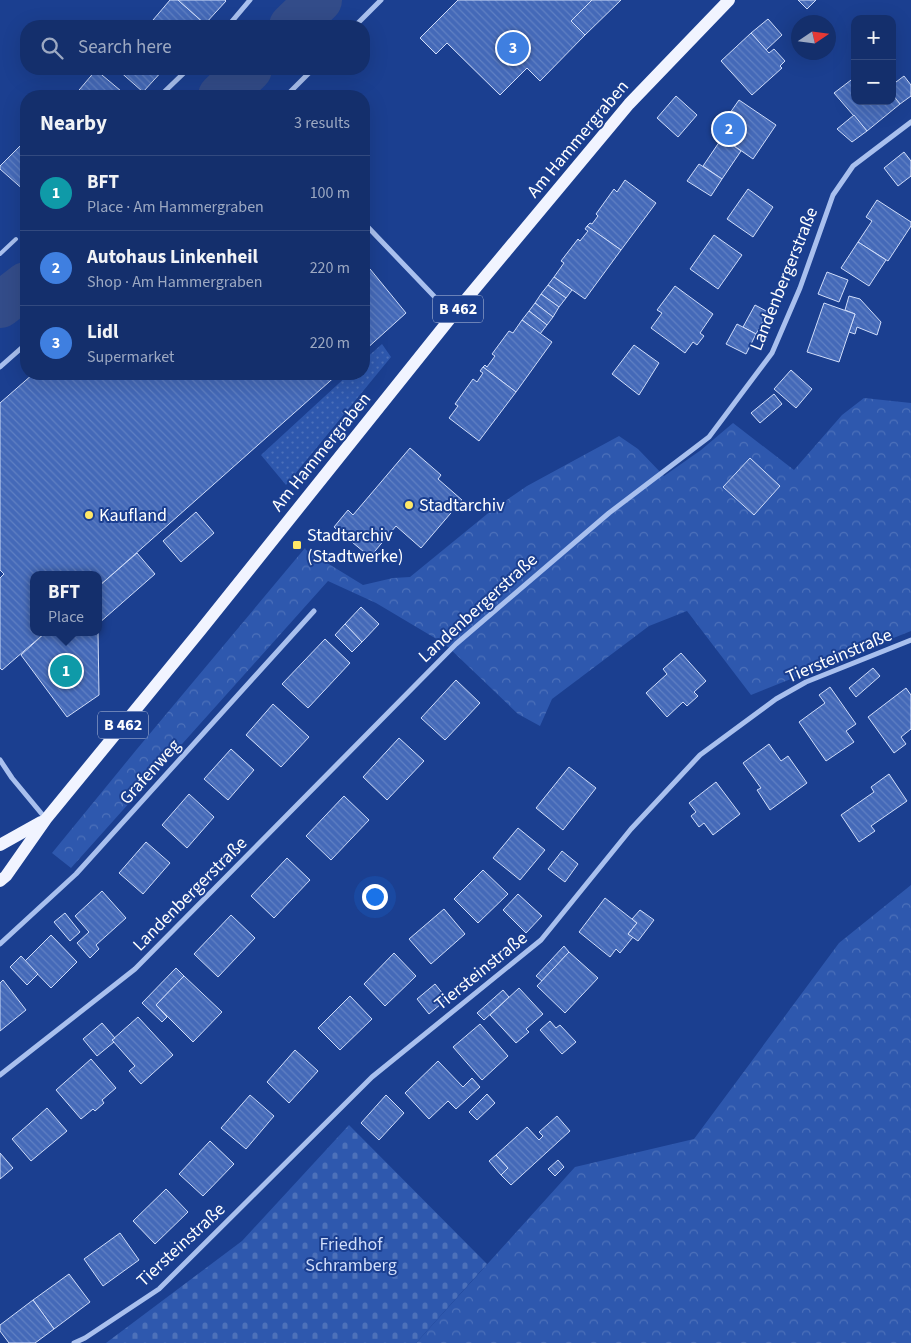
<!DOCTYPE html>
<html lang="en">
<head>
<meta charset="utf-8">
<style>
  :root { --surface:#142f6c; --page:#1d3772; --text:#f1f3f6; --muted:#9da9c2; --line:#334a7f; --accent:#ffe767 }
  body { margin:0; font-family:"Source Sans 3",sans-serif; background:var(--page); color:var(--text) }
  .controls { position:absolute; right:15px; top:15px; display:grid; overflow:hidden; border-radius:10px; box-shadow:0 5px 20px #0002 }
  .controls button { width:45px; height:45px; display:grid; place-items:center; padding:0; border:0; border-bottom:1px solid var(--line); background:var(--surface); color:var(--text); font:25px sans-serif }
  .compass { position:absolute; left:791px; top:15px; width:45px; height:45px; border-radius:50%; background:var(--surface); box-shadow:0 5px 20px #0002; rotate:77deg }
  .you { position:absolute; left:374px; top:896px; width:18px; height:18px; margin:-12px; border:4px solid #fff; border-radius:50%; background:#1a73e8; box-shadow:0 0 0 8px #1a73e833 }
  .badge { display:grid; place-items:center; width:32px; height:32px; border-radius:50%; background:var(--accent); color:#fff; font-size:16px; font-weight:700 }
  .pin { position:absolute; translate:-50% -50%; border:2px solid #fff; box-shadow:0 1px 5px #0006 }
  .popup { position:absolute; left:30px; top:571px; width:72px; height:65px; box-sizing:border-box; display:grid; place-content:center; border-radius:10px; background:var(--surface); filter:drop-shadow(0 1px 4px #0005); font-size:16px; white-space:nowrap; color:var(--muted) }
  .popup b { font-size:19px; color:var(--text) }
  .popup::after { content:''; position:absolute; left:50%; top:100%; margin-left:-10px; border:10px solid transparent; border-top-color:var(--surface) }
  .list { margin:0; padding:0; list-style:none }
  h2 { display:flex; justify-content:space-between; align-items:center; height:65px; margin:0; padding:0 20px; font-size:21px }
  h2 small { font-size:16px; font-weight:400; color:var(--muted) }
  .list li { display:grid; grid-template-columns:32px 1fr auto; gap:15px; align-items:center; box-sizing:border-box; height:75px; padding:0 20px; border-top:1px solid var(--line) }
  .list b { display:block; font-size:19px; white-space:nowrap }
  .list p { margin:0; font-size:16px; white-space:nowrap; color:var(--muted) }
  .list em { font-size:16px; font-style:normal; color:var(--muted) }
  .icon { flex:none; width:28px; height:28px; fill:none; stroke:currentColor; stroke-width:2; stroke-linecap:round; stroke-linejoin:round }
  .map { position:relative; flex:none; width:911px; height:1343px; overflow:hidden }
  .search { position:absolute; background:var(--surface); box-shadow:0 5px 20px #0002; left:20px; top:20px; width:350px; height:55px; display:flex; align-items:center; gap:12px; box-sizing:border-box; padding:0 18px; border-radius:20px; color:var(--muted); font-size:19px }
  .panel { position:absolute; background:var(--surface); box-shadow:0 5px 20px #0002; left:20px; top:90px; width:350px; height:290px; border-radius:20px }
  .map>svg:first-child { display:block }
</style>
</head>
<body>
<div class="map">
<svg width="911" height="1343" viewBox="0 0 911 1343">
  <defs>
    <pattern id="grass-dots" width="8" height="8" patternUnits="userSpaceOnUse" patternTransform="scale(1.25)"><rect width="8" height="8" fill="#2e58ae"/><path d="M2 2h.1M6 6h.1" fill="none" stroke="#4d71ba" stroke-width="1.8" stroke-linecap="round"/></pattern>
    <pattern id="forest-crowns" width="20" height="18" patternUnits="userSpaceOnUse" patternTransform="scale(1.25)"><rect width="20" height="18" fill="#2e58ae"/><path d="M2 6a3 3 0 1 1 6 0M12 15a3 3 0 1 1 6 0" fill="none" stroke="#4d71ba"/></pattern>
    <pattern id="cemetery-stones" width="16" height="16" patternUnits="userSpaceOnUse" patternTransform="scale(1.25)"><rect width="16" height="16" fill="#2e58ae"/><path d="M2 7V4a2 2 0 0 1 4 0v3zM10 15v-3a2 2 0 0 1 4 0v3z" fill="#4d71ba"/></pattern>
    <pattern id="building-back-hatch" width="6" height="6" patternUnits="userSpaceOnUse" patternTransform="scale(1.25)"><rect width="6" height="6" fill="#4469b8"/><path d="M-1 5l2 2M0 0l6 6M5-1l2 2" fill="none" stroke="#6080c3"/></pattern>
  </defs>
  <rect width="100%" height="100%" fill="#1b3f90"/>
  <polygon fill="url(#grass-dots)" points="382,344 391,357 286,485 261,455 349,374 364,374 364,360"/>
  <g fill="url(#forest-crowns)">
    <polygon points="864,398 911,403 911,631 751,695 687,611 649,626 552,699 540,726 518,714 445,644 376,603 328,581 71,868 52,853 137,749 305,548 306,550 363,585 393,578 410,577 492,510 527,486 619,436 638,449 664,476 701,450 733,423 794,470 842,415"/>
    <polygon points="911,885 911,1343 416,1343 575,1167 694,1139 839,943"/>
  </g>
  <polygon fill="url(#cemetery-stones)" points="349,1125 487,1264 416,1343 106,1343 242,1241"/>
  <g fill="none" stroke-linecap="round" stroke-linejoin="round">
    <g stroke="#334c89" stroke-width="46">
      <polyline points="292,26 319,0"/>
      <polyline points="221,96 249,69"/>
      <polyline points="0,305 26,285"/>
    </g>
  </g>
  <g fill="url(#building-back-hatch)" stroke="#d0ddfa">
    <polygon points="170,0 178,0 205,24 203,26 160,26 153,20"/>
    <polygon points="178,0 225,0 226,1 205,24"/>
    <polygon points="458,0 592,0 571,21 585,35 540,81 527,68 500,95 447,43 436,54 420,38"/>
    <polygon points="592,0 621,0 585,35 571,21"/>
    <polygon points="798,0 816,0 807,9"/>
    <polygon points="768,19 782,35 766,50 751,33"/>
    <polygon points="751,33 769,53 774,49 785,61 780,66 782,68 752,95 721,61"/>
    <polygon points="117,69 164,69 143,92"/>
    <polygon points="96,70 127,96 74,96"/>
    <polygon points="904,76 911,85 911,96 900,104 892,94 892,85"/>
    <polygon points="855,77 855,101 892,101 892,94 900,104 867,131 834,93"/>
    <polygon points="676,96 697,115 678,137 657,118"/>
    <polygon points="739,100 776,125 753,159 716,133"/>
    <polygon points="854,115 867,131 852,142 837,129"/>
    <polygon points="722,138 741,151 722,179 703,166"/>
    <polygon points="26,140 26,199 26,192 0,169 0,166"/>
    <polygon points="904,152 911,161 911,176 898,186 884,168"/>
    <polygon points="699,164 722,179 711,196 687,181"/>
    <polygon points="625,180 656,203 621,250 587,226 590,223 592,224 598,216 596,214 614,189 617,192"/>
    <polygon points="748,189 773,207 753,237 727,219"/>
    <polygon points="877,200 911,222 911,226 888,261 858,242 872,221 866,217"/>
    <polygon points="587,226 621,250 585,299 554,277 564,263 561,261 578,239 580,241 588,231 585,229"/>
    <polygon points="714,235 742,255 718,289 690,269"/>
    <polygon points="858,242 886,260 869,286 841,268"/>
    <polygon points="370,269 406,313 364,351 364,274"/>
    <polygon points="827,272 848,280 839,302 818,294"/>
    <polygon points="554,277 572,290 566,298 548,285"/>
    <polygon points="548,285 566,298 559,307 541,294"/>
    <polygon points="675,286 713,314 700,333 704,336 697,345 693,342 685,353 651,328 662,313 657,310"/>
    <polygon points="541,294 559,307 553,317 535,303"/>
    <polygon points="849,296 860,299 881,322 877,335 857,327 855,334 849,332 855,314 845,310"/>
    <polygon points="535,303 553,317 547,325 529,311"/>
    <polygon points="824,303 855,314 839,362 807,352"/>
    <polygon points="755,305 768,312 756,334 743,327"/>
    <polygon points="529,311 547,325 540,334 522,320"/>
    <polygon points="522,320 552,342 516,392 483,367 485,365 487,367 495,356 492,354 509,331 513,333"/>
    <polygon points="737,324 756,334 746,354 726,344"/>
    <polygon points="634,345 659,363 639,395 612,374"/>
    <polygon points="483,367 516,392 479,441 449,418 458,406 455,404 473,379 477,382 483,373 480,371"/>
    <polygon points="791,370 812,389 796,408 774,389"/>
    <polygon points="33,374 338,374 98,587 98,575 34,575 34,632 46,632 2,670 0,668 0,578 4,574 0,570 0,403"/>
    <polygon points="774,394 782,404 760,423 751,413"/>
    <polygon points="410,448 441,475 438,479 462,500 421,548 396,526 370,557 334,527 348,510 353,515"/>
    <polygon points="750,458 780,486 754,515 723,487"/>
    <polygon points="196,512 214,533 181,562 163,541"/>
    <polygon points="137,553 155,574 98,624 98,587"/>
    <polygon points="361,607 379,624 362,642 345,624"/>
    <polygon points="345,624 362,642 352,652 335,635"/>
    <polygon points="46,632 98,632 99,695 67,717 21,655"/>
    <polygon points="325,639 350,663 308,708 282,684"/>
    <polygon points="681,653 706,681 694,692 698,696 687,706 683,702 667,717 646,693 667,674 663,669"/>
    <polygon points="873,668 880,676 856,697 849,688"/>
    <polygon points="456,680 480,703 445,740 421,718"/>
    <polygon points="830,687 856,724 846,731 854,742 826,761 799,722 825,703 819,695"/>
    <polygon points="906,688 911,695 911,729 901,737 906,744 894,753 868,717"/>
    <polygon points="273,704 309,737 281,767 246,735"/>
    <polygon points="399,738 424,761 387,800 363,777"/>
    <polygon points="769,744 781,761 788,756 807,783 770,810 757,790 761,788 743,763"/>
    <polygon points="231,749 254,770 228,800 204,779"/>
    <polygon points="569,767 596,788 563,830 536,808"/>
    <polygon points="889,774 907,801 871,826 875,831 859,842 841,815 874,792 871,787"/>
    <polygon points="716,782 740,814 713,835 704,823 699,827 691,816 696,812 689,803"/>
    <polygon points="189,794 214,817 187,848 162,825"/>
    <polygon points="344,796 369,820 331,860 306,836"/>
    <polygon points="518,828 545,850 520,880 493,858"/>
    <polygon points="146,842 170,863 143,894 119,873"/>
    <polygon points="562,851 578,864 565,882 548,869"/>
    <polygon points="287,858 310,880 274,918 251,896"/>
    <polygon points="483,870 508,894 478,923 454,899"/>
    <polygon points="102,891 126,918 96,945 99,949 90,958 77,943 89,932 75,916"/>
    <polygon points="518,894 542,916 526,933 503,910"/>
    <polygon points="605,898 637,923 628,934 633,937 620,953 616,949 610,957 579,932"/>
    <polygon points="444,909 465,934 431,964 409,939"/>
    <polygon points="640,910 654,920 638,941 628,934 637,923 632,919"/>
    <polygon points="65,913 80,932 70,941 54,922"/>
    <polygon points="231,915 255,938 218,977 194,954"/>
    <polygon points="51,935 77,962 51,988 25,961"/>
    <polygon points="564,946 569,952 542,981 536,976"/>
    <polygon points="569,952 598,978 565,1013 537,986"/>
    <polygon points="394,953 416,976 385,1006 364,984"/>
    <polygon points="21,956 38,974 27,985 10,967"/>
    <polygon points="176,968 184,976 156,1005 167,1017 162,1022 142,1003"/>
    <polygon points="184,976 222,1012 193,1042 156,1005"/>
    <polygon points="3,980 26,1010 0,1031 0,983"/>
    <polygon points="435,984 447,999 429,1014 417,999"/>
    <polygon points="519,988 543,1014 526,1029 529,1032 516,1043 490,1015"/>
    <polygon points="503,990 509,997 484,1020 477,1013"/>
    <polygon points="350,996 372,1019 340,1050 318,1028"/>
    <polygon points="138,1017 173,1055 141,1084 129,1071 135,1066 112,1040"/>
    <polygon points="550,1021 556,1028 560,1025 576,1042 562,1054 540,1030"/>
    <polygon points="102,1023 115,1038 112,1040 114,1042 97,1056 83,1039"/>
    <polygon points="480,1024 508,1056 482,1080 453,1047"/>
    <polygon points="295,1050 318,1071 289,1103 267,1082"/>
    <polygon points="91,1059 116,1088 102,1100 104,1103 95,1111 93,1109 81,1119 56,1090"/>
    <polygon points="438,1061 463,1087 472,1078 480,1087 456,1109 448,1101 429,1119 405,1093"/>
    <polygon points="487,1094 495,1103 477,1120 469,1112"/>
    <polygon points="250,1095 274,1116 246,1149 221,1128"/>
    <polygon points="386,1095 404,1113 379,1140 361,1123"/>
    <polygon points="47,1108 67,1131 31,1161 12,1139"/>
    <polygon points="557,1116 570,1131 511,1185 501,1175 508,1168 496,1155 527,1127 539,1140 543,1136 539,1132"/>
    <polygon points="210,1141 234,1164 203,1196 179,1174"/>
    <polygon points="0,1153 13,1168 0,1179"/>
    <polygon points="496,1155 508,1168 501,1175 489,1161"/>
    <polygon points="558,1160 564,1167 555,1176 548,1169"/>
    <polygon points="166,1189 188,1212 155,1244 133,1221"/>
    <polygon points="120,1233 139,1260 103,1286 84,1259"/>
    <polygon points="69,1274 90,1302 54,1329 33,1300"/>
    <polygon points="33,1300 54,1329 35,1343 9,1343 0,1331 0,1325"/>
  </g>
  <g fill="none" stroke-linecap="round" stroke-linejoin="round">
    <polyline stroke="#a9c0ee" stroke-width="4" points="0,254 16,239"/>
    <g stroke="#a9c0ee" stroke-width="5">
      <polyline points="228,26 250,0"/>
      <polyline points="355,26 381,0"/>
      <polyline points="160,96 188,69"/>
      <polyline points="286,96 313,69"/>
      <polyline points="364,223 452,315"/>
      <polyline points="0,367 26,344"/>
      <polyline points="0,760 12,778 46,819"/>
      <polyline points="0,944 76,874 314,611"/>
      <polyline points="0,1075 135,969 456,644 609,513 709,437 772,353 800,288 833,195 853,166 911,122"/>
      <polyline points="74,1343 85,1338 159,1289 372,1077 541,940 631,829 700,755 776,699 806,682 911,640"/>
    </g>
    <g stroke="#f1f4ff" stroke-width="12">
      <polyline points="0,845 41,822"/>
      <polyline points="0,881 6,876 46,819 200,631 453,315 629,104 729,0"/>
    </g>
  </g>
  <g fill="#ffe767" stroke="#1b3f90" stroke-width="2">
    <circle cx="409" cy="505" r="5"/>
    <circle cx="89" cy="515" r="5"/>
    <rect x="292" y="540" width="10" height="10" rx="2.5"/>
  </g>
  <g text-anchor="middle" dominant-baseline="central" stroke-width="4" stroke-linejoin="round" paint-order="stroke">
    <g fill="#1b3f90" stroke="#bbc5de" stroke-width="1">
      <rect x="433" y="295.5" width="50" height="27" rx="4"/>
      <rect x="98" y="711.5" width="50" height="27" rx="4"/>
    </g>
    <g font-size="16" font-weight="bold" fill="#fff">
      <text x="458" y="309">B 462</text>
      <text x="123" y="725">B 462</text>
    </g>
    <g font-size="18" fill="#fff" stroke="#1b3f90">
      <text transform="translate(578 139) rotate(-50)">Am Hammergraben</text>
      <text transform="translate(784 279) rotate(-68)">Landenbergerstraße</text>
      <text transform="translate(321 452) rotate(-51)">Am Hammergraben</text>
      <text transform="translate(478 608) rotate(-42)">Landenbergerstraße</text>
      <text transform="translate(839 656) rotate(-23)">Tiersteinstraße</text>
      <text transform="translate(150 772) rotate(-48)">Grafenweg</text>
      <text transform="translate(190 894) rotate(-45)">Landenbergerstraße</text>
      <text transform="translate(481 971) rotate(-39)">Tiersteinstraße</text>
      <text transform="translate(181 1245) rotate(-43)">Tiersteinstraße</text>
    </g>
    <g font-size="18" fill="#fff" stroke="#1b3f90" text-anchor="start">
      <text x="419" y="505">Stadtarchiv</text>
      <text x="99" y="515">Kaufland</text>
      <text x="307" y="535">Stadtarchiv<tspan x="307" dy="21">(Stadtwerke)</tspan></text>
    </g>
    <g font-size="18" fill="#d0ddfa" stroke="#1b3f90">
      <text x="351" y="1244">Friedhof<tspan x="351" dy="21">Schramberg</tspan></text>
    </g>
  </g>
</svg>
<div class="controls">
<button>+</button>
<button>−</button>
</div>
<svg class="compass" viewBox="-18 -18 36 36"><path d="M0-13l5 13h-10z" fill="#e53935"/><path d="M0 13l5-13h-10z" fill="#9da9c2"/></svg>
<div class="you"></div>
<div class="pin badge" style="left:66px;top:671px;background:#0f9aa8">1</div>
<div class="popup"><b>BFT</b>Place</div>
<div class="pin badge" style="left:729px;top:129px;background:#3f7fe0">2</div>
<div class="pin badge" style="left:513px;top:48px;background:#3f7fe0">3</div>
<div class="search"><svg class="icon" aria-label="search" viewBox="0 0 24 24"><circle cx="10" cy="10" r="6"/><path d="M15 15l6 6"/></svg>Search here</div>
<section class="panel">
<h2>Nearby<small>3 results</small></h2>
<ul class="list">
<li><span class="badge" style="background:#0f9aa8">1</span><div><b>BFT</b><p>Place · Am Hammergraben</p></div><em>100 m</em></li>
<li><span class="badge" style="background:#3f7fe0">2</span><div><b>Autohaus Linkenheil</b><p>Shop · Am Hammergraben</p></div><em>220 m</em></li>
<li><span class="badge" style="background:#3f7fe0">3</span><div><b>Lidl</b><p>Supermarket</p></div><em>220 m</em></li>
</ul>
</section>
</div>
</body>
</html>
